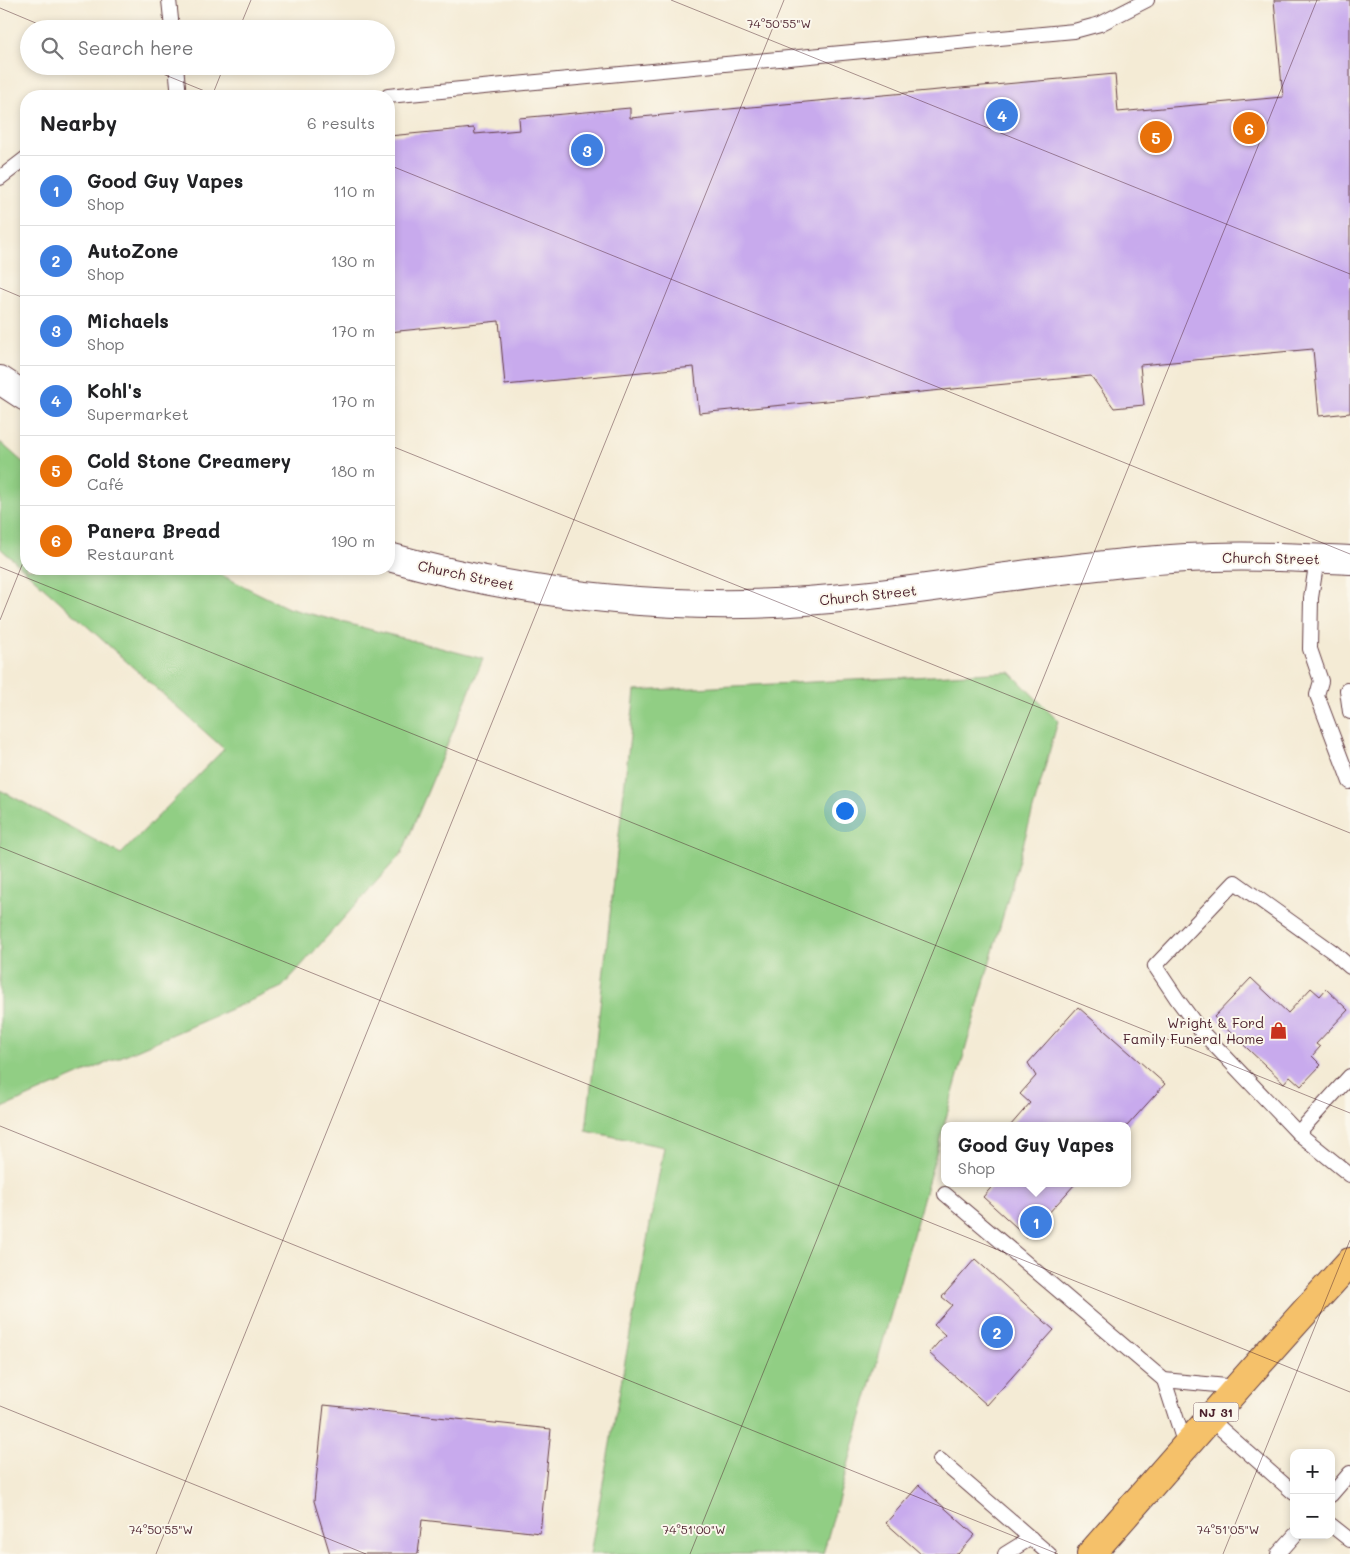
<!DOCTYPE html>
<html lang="en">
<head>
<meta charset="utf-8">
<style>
  :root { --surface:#fff; --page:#f6f6f6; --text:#202124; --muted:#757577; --line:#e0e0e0; --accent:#0f766e }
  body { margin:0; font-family:Mali,sans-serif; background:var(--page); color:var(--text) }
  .controls { position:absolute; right:15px; bottom:15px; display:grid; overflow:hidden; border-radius:10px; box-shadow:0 2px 8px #0003 }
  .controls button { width:45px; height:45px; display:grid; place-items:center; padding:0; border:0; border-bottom:1px solid var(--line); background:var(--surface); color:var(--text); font:25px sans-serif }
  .you { position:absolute; left:844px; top:810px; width:18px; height:18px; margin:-12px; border:4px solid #fff; border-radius:50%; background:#1a73e8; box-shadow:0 0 0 8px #1a73e833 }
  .badge { display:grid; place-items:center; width:32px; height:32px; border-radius:50%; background:var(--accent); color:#fff; font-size:16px; font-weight:700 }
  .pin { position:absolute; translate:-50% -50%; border:2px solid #fff; box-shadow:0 1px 5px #0006 }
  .popup { position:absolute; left:941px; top:1122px; width:190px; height:65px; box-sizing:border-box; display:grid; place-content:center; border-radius:10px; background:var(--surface); filter:drop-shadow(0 1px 4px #0005); font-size:16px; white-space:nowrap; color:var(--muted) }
  .popup b { font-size:19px; color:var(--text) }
  .popup::after { content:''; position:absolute; left:50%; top:100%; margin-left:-10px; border:10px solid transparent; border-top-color:var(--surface) }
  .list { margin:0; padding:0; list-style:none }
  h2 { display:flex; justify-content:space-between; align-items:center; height:65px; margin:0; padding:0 20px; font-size:21px }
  h2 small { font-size:16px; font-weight:400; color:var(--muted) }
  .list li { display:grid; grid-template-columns:32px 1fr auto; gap:15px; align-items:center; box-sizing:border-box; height:70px; padding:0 20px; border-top:1px solid var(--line) }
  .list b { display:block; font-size:19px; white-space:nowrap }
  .list p { margin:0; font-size:16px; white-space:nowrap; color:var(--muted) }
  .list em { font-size:16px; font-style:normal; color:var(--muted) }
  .icon { flex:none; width:28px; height:28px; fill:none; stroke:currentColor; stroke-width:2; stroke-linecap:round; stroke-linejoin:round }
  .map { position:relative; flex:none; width:1350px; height:1554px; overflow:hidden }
  .search { position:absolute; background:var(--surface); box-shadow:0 2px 8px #0003; left:20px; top:20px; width:375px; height:55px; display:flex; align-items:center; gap:12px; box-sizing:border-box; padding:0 18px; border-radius:28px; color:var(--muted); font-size:19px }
  .panel { position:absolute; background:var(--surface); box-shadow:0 2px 8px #0003; left:20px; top:90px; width:375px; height:485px; border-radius:20px }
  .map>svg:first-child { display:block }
</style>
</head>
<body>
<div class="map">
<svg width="1350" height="1554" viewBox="0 0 1350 1554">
  <rect width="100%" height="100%" fill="#fbf7ec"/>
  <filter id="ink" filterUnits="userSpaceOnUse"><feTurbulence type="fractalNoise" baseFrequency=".02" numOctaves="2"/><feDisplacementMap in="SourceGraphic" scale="10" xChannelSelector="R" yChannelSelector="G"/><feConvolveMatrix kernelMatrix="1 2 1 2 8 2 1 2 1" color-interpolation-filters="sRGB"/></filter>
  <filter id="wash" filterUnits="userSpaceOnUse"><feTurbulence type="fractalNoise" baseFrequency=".0096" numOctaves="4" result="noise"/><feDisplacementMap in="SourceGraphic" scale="20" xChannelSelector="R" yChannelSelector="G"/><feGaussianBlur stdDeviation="1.12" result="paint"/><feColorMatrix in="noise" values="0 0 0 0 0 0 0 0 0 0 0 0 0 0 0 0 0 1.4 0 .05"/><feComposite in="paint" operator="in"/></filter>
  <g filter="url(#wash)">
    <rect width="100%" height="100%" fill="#f4ebd5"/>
    <g fill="#91ce84" stroke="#6e7658">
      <polygon points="0,442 26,465 26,569 209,569 288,608 483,659 402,853 282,987 0,1109 0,790 121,854 224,749 0,548"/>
      <polygon points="1010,672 1058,721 823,1554 590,1554 664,1147 586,1131 635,691"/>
    </g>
    <g id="blocks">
      <g fill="#c8aaed">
        <polygon points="1274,0 1350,0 1350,413 1319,416 1313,349 1140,365 1144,405 1114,408 1091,376 699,413 694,367 505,385 499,321 389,332 389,136 474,128 475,134 520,130 519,118 630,108 630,118 1115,74 1118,112 1283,97"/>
        <polygon points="1251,978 1288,1013 1311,988 1320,996 1326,989 1348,1010 1316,1044 1320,1047 1312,1056 1321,1065 1301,1086 1290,1076 1284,1083 1214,1017"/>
        <polygon points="1078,1007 1165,1084 1127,1126 1010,1126 1030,1103 1020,1094 1036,1076 1028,1063"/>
        <polygon points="995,1183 1076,1183 1027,1237 983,1197"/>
        <polygon points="975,1259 1054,1330 987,1405 929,1353 945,1335 934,1325 952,1305 942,1297"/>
        <polygon points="324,1405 551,1429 540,1533 422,1520 418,1554 330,1554 314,1501"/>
        <polygon points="919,1485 975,1535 958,1554 921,1554 886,1523"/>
      </g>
    </g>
  </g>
  <g filter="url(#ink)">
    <use href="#blocks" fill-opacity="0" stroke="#643e44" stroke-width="1"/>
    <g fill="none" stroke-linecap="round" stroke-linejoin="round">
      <defs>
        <g id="service">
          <polyline points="169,0 172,29"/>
          <polyline points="176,66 179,96"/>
          <polyline points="388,96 1074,31 1100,24 1147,0"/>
          <polyline points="0,178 26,158"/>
          <polyline points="1317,559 1311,598 1310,649 1321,681 1317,695 1350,782"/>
          <polyline points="1347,690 1350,712"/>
          <polyline points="1350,967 1333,952 1235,882 1155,966 1177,999 1200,1030 1298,1133 1350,1175"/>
          <polyline points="1298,1133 1350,1076"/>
          <polyline points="945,1194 1164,1380 1237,1387"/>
          <polyline points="1164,1380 1186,1448"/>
          <polyline points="1210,1419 1294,1493"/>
          <polyline points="940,1460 1049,1554"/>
          <polyline points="1331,1495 1350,1473"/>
          <polyline points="1331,1525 1350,1540"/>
          <polyline points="1005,1554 1031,1538"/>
          <polyline points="1278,1554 1295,1535"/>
        </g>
        <g id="tertiary">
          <polyline points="0,380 26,397"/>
          <path d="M389,557c115,32 235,49 355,47 116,-2 229,-25 344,-37 41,-5 84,-9 126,-10 45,-2 91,1 136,3"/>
        </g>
        <path id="trunk" d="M1091,1554c86,-98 171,-196 259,-292"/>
      </defs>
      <use href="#service" stroke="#643e44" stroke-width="16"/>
      <use href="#tertiary" stroke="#643e44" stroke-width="30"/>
      <use href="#trunk" stroke="#643e44" stroke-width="30"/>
      <use href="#service" stroke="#fff" stroke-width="14"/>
      <use href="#tertiary" stroke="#fff" stroke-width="28"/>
      <use href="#trunk" stroke="#f5c16b" stroke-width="28"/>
    </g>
  </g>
  <path fill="none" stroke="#4a1f2b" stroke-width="1" stroke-opacity="0.45" d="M671,0l679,274M0,8l50,21M239,29l12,-29M143,66l74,30M212,96l12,-30M389,165l961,389M0,288l26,11M389,445l961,388M0,567l1350,546M0,620l26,-65M0,847l1350,545M0,1126l1058,428M0,1406l366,148M156,1554l628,-1554M690,1554l627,-1554M1223,1554l127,-314"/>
  <defs>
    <symbol id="shop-bare" viewBox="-9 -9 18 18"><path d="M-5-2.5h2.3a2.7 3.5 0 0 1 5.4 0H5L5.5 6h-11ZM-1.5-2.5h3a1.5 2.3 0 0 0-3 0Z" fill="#c8321e" stroke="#fbf7ec" stroke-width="2.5" paint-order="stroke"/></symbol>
  </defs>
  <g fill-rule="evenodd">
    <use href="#shop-bare" x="1266" y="1018" width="25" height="25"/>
  </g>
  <g text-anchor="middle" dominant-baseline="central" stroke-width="4" stroke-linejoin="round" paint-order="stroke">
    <rect fill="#fbf7ec" stroke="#7f6065" stroke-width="1" x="1193.5" y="1402.5" width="45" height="19" rx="4"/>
    <g font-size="12" font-weight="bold" fill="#4a1f2b">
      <text x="1216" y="1412">NJ 31</text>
    </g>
    <g font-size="14" fill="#4a1f2b" stroke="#fbf7ec">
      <text transform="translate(1271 558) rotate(1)">Church Street</text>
      <text transform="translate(466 575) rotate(12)">Church Street</text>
      <text transform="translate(868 595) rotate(-6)">Church Street</text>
    </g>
    <g font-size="14" fill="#4a1f2b" stroke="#fbf7ec" text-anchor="end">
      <text x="1264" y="1022">Wright &amp; Ford<tspan x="1264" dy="16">Family Funeral Home</tspan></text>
    </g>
  </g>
  <g font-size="12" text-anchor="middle" fill="#4a1f2b" stroke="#fbf7ec" stroke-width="4" stroke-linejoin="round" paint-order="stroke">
    <text x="779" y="28">74°50'55"W</text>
    <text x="161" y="1534">74°50'55"W</text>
    <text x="694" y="1534">74°51'00"W</text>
    <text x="1228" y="1534">74°51'05"W</text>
  </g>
</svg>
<div class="controls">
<button>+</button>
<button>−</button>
</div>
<div class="you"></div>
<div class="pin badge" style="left:1036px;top:1222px;background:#3f7fe0">1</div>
<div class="popup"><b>Good Guy Vapes</b>Shop</div>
<div class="pin badge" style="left:997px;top:1332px;background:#3f7fe0">2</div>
<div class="pin badge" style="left:587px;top:150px;background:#3f7fe0">3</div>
<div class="pin badge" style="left:1002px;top:115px;background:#3f7fe0">4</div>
<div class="pin badge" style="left:1156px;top:137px;background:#e8710a">5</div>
<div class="pin badge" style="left:1249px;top:128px;background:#e8710a">6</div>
<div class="search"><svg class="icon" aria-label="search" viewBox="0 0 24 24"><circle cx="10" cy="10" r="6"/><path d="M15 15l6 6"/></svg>Search here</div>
<section class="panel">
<h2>Nearby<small>6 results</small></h2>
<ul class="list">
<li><span class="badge" style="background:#3f7fe0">1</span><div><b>Good Guy Vapes</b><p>Shop</p></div><em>110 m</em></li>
<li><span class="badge" style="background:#3f7fe0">2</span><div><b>AutoZone</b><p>Shop</p></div><em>130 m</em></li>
<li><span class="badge" style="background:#3f7fe0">3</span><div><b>Michaels</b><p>Shop</p></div><em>170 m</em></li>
<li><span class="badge" style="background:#3f7fe0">4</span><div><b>Kohl's</b><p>Supermarket</p></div><em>170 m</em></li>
<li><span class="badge" style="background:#e8710a">5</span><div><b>Cold Stone Creamery</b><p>Café</p></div><em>180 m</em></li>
<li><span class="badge" style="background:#e8710a">6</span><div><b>Panera Bread</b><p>Restaurant</p></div><em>190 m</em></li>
</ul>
</section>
</div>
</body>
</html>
